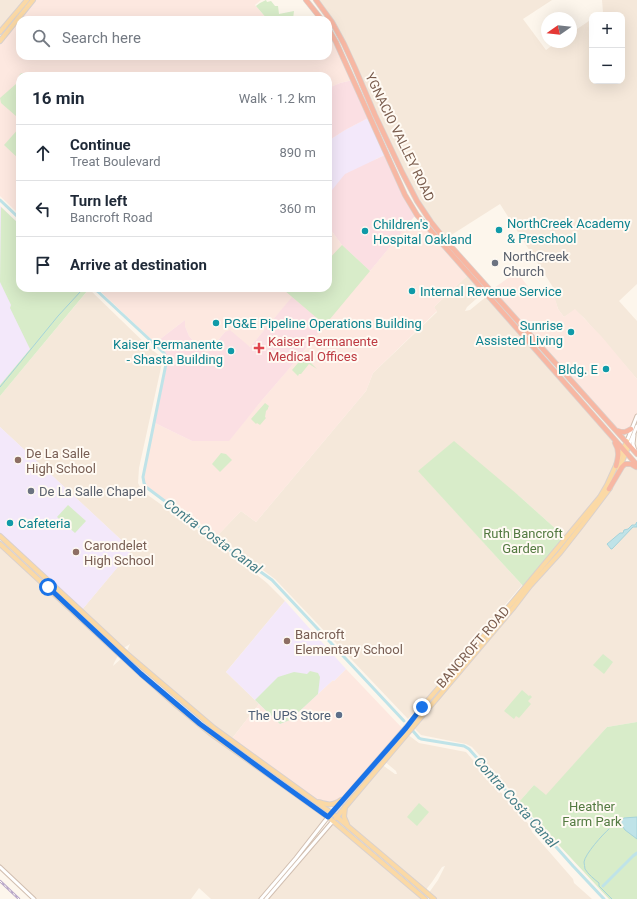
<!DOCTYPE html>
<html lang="en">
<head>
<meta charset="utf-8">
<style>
  :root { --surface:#fff; --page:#f2f2f3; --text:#1f2937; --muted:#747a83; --line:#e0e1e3 }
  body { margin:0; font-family:Roboto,sans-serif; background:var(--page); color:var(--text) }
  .controls { position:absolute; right:12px; top:12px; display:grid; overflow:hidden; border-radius:8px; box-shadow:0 4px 16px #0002 }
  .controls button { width:36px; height:36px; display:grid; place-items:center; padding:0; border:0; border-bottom:1px solid var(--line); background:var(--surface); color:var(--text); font:20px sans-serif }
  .compass { position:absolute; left:541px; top:12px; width:36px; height:36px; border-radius:50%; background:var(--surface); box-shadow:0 4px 16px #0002; rotate:256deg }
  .stop { position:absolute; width:12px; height:12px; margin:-9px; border:3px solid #1a73e8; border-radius:50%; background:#fff }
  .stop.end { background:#1a73e8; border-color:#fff; box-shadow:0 1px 4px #0008 }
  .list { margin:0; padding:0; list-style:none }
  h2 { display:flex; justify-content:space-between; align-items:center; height:52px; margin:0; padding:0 16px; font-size:17px }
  h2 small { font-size:13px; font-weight:400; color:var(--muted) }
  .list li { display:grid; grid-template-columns:26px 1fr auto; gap:12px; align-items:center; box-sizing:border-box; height:56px; padding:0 16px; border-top:1px solid var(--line) }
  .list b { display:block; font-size:15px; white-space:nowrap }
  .list p { margin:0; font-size:13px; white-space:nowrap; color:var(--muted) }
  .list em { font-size:13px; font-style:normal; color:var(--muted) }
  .icon { flex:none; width:22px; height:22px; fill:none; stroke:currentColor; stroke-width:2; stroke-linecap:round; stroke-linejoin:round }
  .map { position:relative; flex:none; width:637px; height:899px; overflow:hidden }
  .search { position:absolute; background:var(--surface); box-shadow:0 4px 16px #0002; left:16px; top:16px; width:316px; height:44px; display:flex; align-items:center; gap:10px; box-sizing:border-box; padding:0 14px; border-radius:12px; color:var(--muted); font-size:15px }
  .panel { position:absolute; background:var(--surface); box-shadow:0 4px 16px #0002; left:16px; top:72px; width:316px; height:220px; border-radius:12px }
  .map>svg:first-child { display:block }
</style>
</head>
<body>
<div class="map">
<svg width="637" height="899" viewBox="0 0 637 899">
  <rect width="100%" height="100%" fill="#fdf6ec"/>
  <g fill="#f5e8da">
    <polygon points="0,0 27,0 0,32"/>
    <polygon points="316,0 552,0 523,19 546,50 557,42 571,42 571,33 592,19 592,81 622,81 622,15 598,15 603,12 602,0 637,0 637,284 619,301 637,321 637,379 584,318 575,310 564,317 558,309 553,294 556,292 500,204 445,239 417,201 344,44"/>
    <polygon points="469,274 484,292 467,307 465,311 470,310 487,296 615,443 618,456 607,485 566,538 518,495 418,470 522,585 408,719 275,579 217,536 241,511 256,522 366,391 373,373 437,312 434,307"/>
    <polygon points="89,289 151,349 160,356 162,363 139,468 138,483 142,491 231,554 267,583 285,601 226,672 259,704 230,741 126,653 130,644 122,649 81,611 132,550 0,427 0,396"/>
    <polygon points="631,464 637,470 637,722 607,727 546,796 534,785 519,802 506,785 472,747 466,744 421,735 413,727 560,553 622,467"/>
    <polygon points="0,544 119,654 114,663 113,666 122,658 200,724 328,817 261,899 211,899 199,888 191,899 34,899 0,867"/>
    <polygon points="407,734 419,743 466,752 530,826 532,832 573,879 574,883 592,899 434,899 428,894 438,880 445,866 442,867 432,882 425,891 348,826 345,819 345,806 381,764 395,774 397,774 396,771 384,761"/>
    <polygon points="333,821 425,899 266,899"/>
  </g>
  <g fill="#fde8e0">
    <polygon points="33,0 261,0 255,5 268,20 20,20 20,56 328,56 328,28 353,80 340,83 328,88 328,76 20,76 20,215 0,196 0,41"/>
    <polygon points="422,221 469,274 434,307 437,311 373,373 366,391 256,522 241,511 217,536 173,503 171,505 148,488 144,483 143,477 155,423 192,441 229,440 263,399 310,344 291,299 250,347 225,332 207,353 197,345 189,336 185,326 185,320 155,343 97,288 328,288 328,226 342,245 370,271 403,231 406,231 413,223"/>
    <polygon points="517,272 535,296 555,298 558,309 564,317 575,309 602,337 637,379 637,416 631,429 617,430 491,290"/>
    <polygon points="346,669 404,730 345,798 335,804 316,801 230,741 259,704 280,724 290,720 333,680 334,681"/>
  </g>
  <g fill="#f3e8fa">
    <polygon points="370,117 387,154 376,159 328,195 328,141 345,130"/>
    <polygon points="0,206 20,225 20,288 30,349 0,385"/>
    <polygon points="0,427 132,550 81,611 0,536"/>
    <polygon points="285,601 346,669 334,681 333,680 290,720 280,724 226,672"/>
  </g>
  <g fill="#fbdfe3">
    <polygon points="353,80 370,117 345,130 331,139 328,136 328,88 340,83"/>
    <polygon points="387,154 417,215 414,217 404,228 403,231 370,271 342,245 328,226 328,195 345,174"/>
    <polygon points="292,297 325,325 288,370 263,399 229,441 192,441 155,423 168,359 165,352 155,343 185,320 185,326 189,336 197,345 207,353 225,332 230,330 250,347"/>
  </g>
  <g fill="#d8ecc9">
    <polygon points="266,0 267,2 271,1 275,6 278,6 279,14 294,11 293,19 285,20 284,18 279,18 274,17 273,20 268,20 256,6 260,3"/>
    <polygon points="22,73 32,76 20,76 20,112 16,116 1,103 0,98 16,84 20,74"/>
    <polygon points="20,127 20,160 4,145"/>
    <polygon points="1,207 20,225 20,288 87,288 88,290 0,396 0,385 30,349 10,308 11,305 0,282"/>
    <polygon points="342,245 370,271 325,325 284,290 302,288 328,288 328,260"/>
    <polygon points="304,356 317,369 309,364 301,374 299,374 298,376 292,370"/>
    <polygon points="265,403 269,406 268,408 268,409 266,411 265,417 266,418 260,425 257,423 256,424 251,419"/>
    <polygon points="454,441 518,495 566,538 524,587 418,471"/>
    <polygon points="221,453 226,454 232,460 220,472 212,464"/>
    <polygon points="68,505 86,521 75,533 57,517"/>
    <polygon points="603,654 613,662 604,674 593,665"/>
    <polygon points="310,671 318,673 320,677 318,694 290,720 280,724 255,700 278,677 294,672 307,674"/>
    <polygon points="522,690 529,696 530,695 532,697 528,701 531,704 519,718 516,716 514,719 504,711"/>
    <polygon points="637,722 637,899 609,899 519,802 534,785 546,795 607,727"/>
    <polygon points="419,803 429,812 417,826 407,817"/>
  </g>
  <g fill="#bfe3e8" stroke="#a5d3da">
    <polygon points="637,522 637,527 633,527 612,549 611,549 607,544 620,533 623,533 624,530 628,529 632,525 635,525"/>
    <polygon points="637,817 637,839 625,830 623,827 621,827 619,824 624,818"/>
  </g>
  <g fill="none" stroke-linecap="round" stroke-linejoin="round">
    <g stroke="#a5d3da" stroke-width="1">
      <polyline points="0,387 58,316 81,291"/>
      <path d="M609,829c-6,5 -24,25 -25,33 0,2 1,5 1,7 3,5 9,10 14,14v3l13,13"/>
    </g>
    <g stroke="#bfe3e8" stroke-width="3">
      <polyline points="0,200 20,219"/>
      <polyline points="94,288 164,353 167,359 143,477 144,483 146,487 234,553 272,580 404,721"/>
      <polyline points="413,731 419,738 421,739 464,746 469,749 573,866 604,899"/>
      <polyline points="603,886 633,856 637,853"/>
    </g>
    <defs>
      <g id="minor">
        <polyline points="634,435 633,444 635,451"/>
        <polyline points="627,441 637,416"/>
        <polyline points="629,445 637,426"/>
        <polyline points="0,867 34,899"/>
        <polyline points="261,899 296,858 328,817"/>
        <polyline points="266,899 333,821"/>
      </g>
      <g id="major">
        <polyline points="0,32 27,0"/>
        <polyline points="0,41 33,0"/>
        <polyline points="619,469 629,445"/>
        <polyline points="0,536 81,611 126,653 214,728 337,817 434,899"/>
        <polyline points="0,544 78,616 141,674 177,706 210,733 328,817 425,899"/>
        <path d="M319,802c10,3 13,4 22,-2"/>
        <polyline points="345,807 344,817 347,824"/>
        <polyline points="331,814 410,723 422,707 511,604 600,497 607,485 627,441"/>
        <polyline points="336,818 514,607 530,586 560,553 582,525 610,488"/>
      </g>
      <g id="highway">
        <polyline points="306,0 322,20"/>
        <polyline points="316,0 332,22 344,44 355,68 375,115 402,172 417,201 431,222 447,242 637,454"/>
        <polyline points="328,28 336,42 405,195 417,215 637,465"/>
        <path d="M618,431c6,2 8,1 13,-2"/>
        <path d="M615,443c5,8 3,15 1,23"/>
        <polyline points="609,489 622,467 625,464 631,464 636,467"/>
      </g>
    </defs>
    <use href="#minor" stroke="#d1beb0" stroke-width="5"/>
    <use href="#major" stroke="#dad1cd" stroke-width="6"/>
    <use href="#highway" stroke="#dad1cd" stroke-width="6"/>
    <use href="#minor" stroke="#fff" stroke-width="3"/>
    <use href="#major" stroke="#fbd9a5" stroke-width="4"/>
    <use href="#highway" stroke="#f7b7a3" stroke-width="4.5"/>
    <defs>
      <polyline id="rail" points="0,881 19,899"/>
    </defs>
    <use href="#rail" stroke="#b9a8c9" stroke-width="2.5"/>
    <use href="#rail" stroke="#fffaf3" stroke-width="1" stroke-dasharray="3" stroke-linecap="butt"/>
  </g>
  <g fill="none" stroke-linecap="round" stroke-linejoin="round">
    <polyline stroke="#1a73e8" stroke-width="5" points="48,587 141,674 200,724 275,779 328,817 406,728 422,707"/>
  </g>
  <g fill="#0f9aa8" stroke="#fffaf3" stroke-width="1.5">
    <circle cx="499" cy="230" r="4"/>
    <circle cx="365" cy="231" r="4"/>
    <circle cx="412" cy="291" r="4"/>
    <circle cx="216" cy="323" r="4"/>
    <circle cx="571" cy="332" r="4"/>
    <circle cx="231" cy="351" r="4"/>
    <circle cx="606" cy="369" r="4"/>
    <circle cx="10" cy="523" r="4"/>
  </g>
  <g fill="#6b7280" stroke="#fffaf3" stroke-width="1.5">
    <circle cx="495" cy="263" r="4"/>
    <circle cx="31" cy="491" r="4"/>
  </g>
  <path fill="#e0444e" stroke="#fffaf3" stroke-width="1.5" d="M257 342h4v4h4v4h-4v4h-4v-4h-4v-4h4z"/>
  <g fill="#8d6e63" stroke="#fffaf3" stroke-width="1.5">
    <circle cx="18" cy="460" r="4"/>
    <circle cx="76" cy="552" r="4"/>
    <circle cx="287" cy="641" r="4"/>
  </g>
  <circle fill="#5c6f8a" stroke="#fffaf3" stroke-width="1.5" cx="339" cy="715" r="4"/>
  <g text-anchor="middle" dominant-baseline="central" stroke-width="4" stroke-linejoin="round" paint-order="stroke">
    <g font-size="13" fill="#7a5c4d" stroke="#fffaf3">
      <text transform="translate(400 137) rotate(64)">YGNACIO VALLEY ROAD</text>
      <text transform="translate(473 647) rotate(-49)">BANCROFT ROAD</text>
    </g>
    <g font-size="13" fill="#0d838f" stroke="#fffaf3" text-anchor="start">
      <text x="507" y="223">NorthCreek Academy<tspan x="507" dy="15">&amp; Preschool</tspan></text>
      <text x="373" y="224">Children's<tspan x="373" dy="15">Hospital Oakland</tspan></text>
      <text x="420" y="291">Internal Revenue Service</text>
      <text x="224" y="323">PG&amp;E Pipeline Operations Building</text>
      <text x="563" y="325" text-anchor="end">Sunrise<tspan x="563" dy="15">Assisted Living</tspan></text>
      <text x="223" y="344" text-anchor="end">Kaiser Permanente<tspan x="223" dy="15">- Shasta Building</tspan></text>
      <text x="598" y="369" text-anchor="end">Bldg. E</text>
      <text x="18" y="523">Cafeteria</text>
    </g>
    <g font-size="13" fill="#5b616d" stroke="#fffaf3" text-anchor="start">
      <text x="503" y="256">NorthCreek<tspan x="503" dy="15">Church</tspan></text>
      <text x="39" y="491">De La Salle Chapel</text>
    </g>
    <g font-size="13" fill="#be3a42" stroke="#fffaf3" text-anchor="start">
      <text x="268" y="341">Kaiser Permanente<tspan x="268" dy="15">Medical Offices</tspan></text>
    </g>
    <g font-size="13" fill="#785e54" stroke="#fffaf3" text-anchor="start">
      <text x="26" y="453">De La Salle<tspan x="26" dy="15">High School</tspan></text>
      <text x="84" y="545">Carondelet<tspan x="84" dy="15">High School</tspan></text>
      <text x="295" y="634">Bancroft<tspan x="295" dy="15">Elementary School</tspan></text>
    </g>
    <g font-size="13" fill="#537a41" stroke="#fffaf3">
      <text x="523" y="533">Ruth Bancroft<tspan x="523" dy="15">Garden</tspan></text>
      <text x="592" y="806">Heather<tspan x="592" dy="15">Farm Park</tspan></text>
    </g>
    <g font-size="13" fill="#4e5e75" stroke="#fffaf3" text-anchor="end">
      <text x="331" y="715">The UPS Store</text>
    </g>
    <g font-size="14" font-style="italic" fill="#437c86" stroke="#fffaf3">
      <text transform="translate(213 536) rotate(36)">Contra Costa Canal</text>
      <text transform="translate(516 802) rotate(48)">Contra Costa Canal</text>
    </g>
  </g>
</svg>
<div class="controls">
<button>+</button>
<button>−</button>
</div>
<svg class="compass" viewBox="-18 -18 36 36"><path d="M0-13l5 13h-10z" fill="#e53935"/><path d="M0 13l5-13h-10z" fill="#747a83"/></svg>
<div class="stop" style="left:48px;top:587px"></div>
<div class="stop end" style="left:422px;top:707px"></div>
<div class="search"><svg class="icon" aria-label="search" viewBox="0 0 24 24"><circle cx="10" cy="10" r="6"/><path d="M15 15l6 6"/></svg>Search here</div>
<section class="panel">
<h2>16 min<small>Walk · 1.2 km</small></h2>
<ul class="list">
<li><svg class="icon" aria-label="ahead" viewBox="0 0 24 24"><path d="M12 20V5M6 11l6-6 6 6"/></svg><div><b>Continue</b><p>Treat Boulevard</p></div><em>890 m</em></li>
<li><svg class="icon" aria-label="left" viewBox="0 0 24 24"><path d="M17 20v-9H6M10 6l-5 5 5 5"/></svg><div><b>Turn left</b><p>Bancroft Road</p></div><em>360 m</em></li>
<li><svg class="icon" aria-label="arrive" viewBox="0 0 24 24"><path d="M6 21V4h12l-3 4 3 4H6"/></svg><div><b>Arrive at destination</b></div></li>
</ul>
</section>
</div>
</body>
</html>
